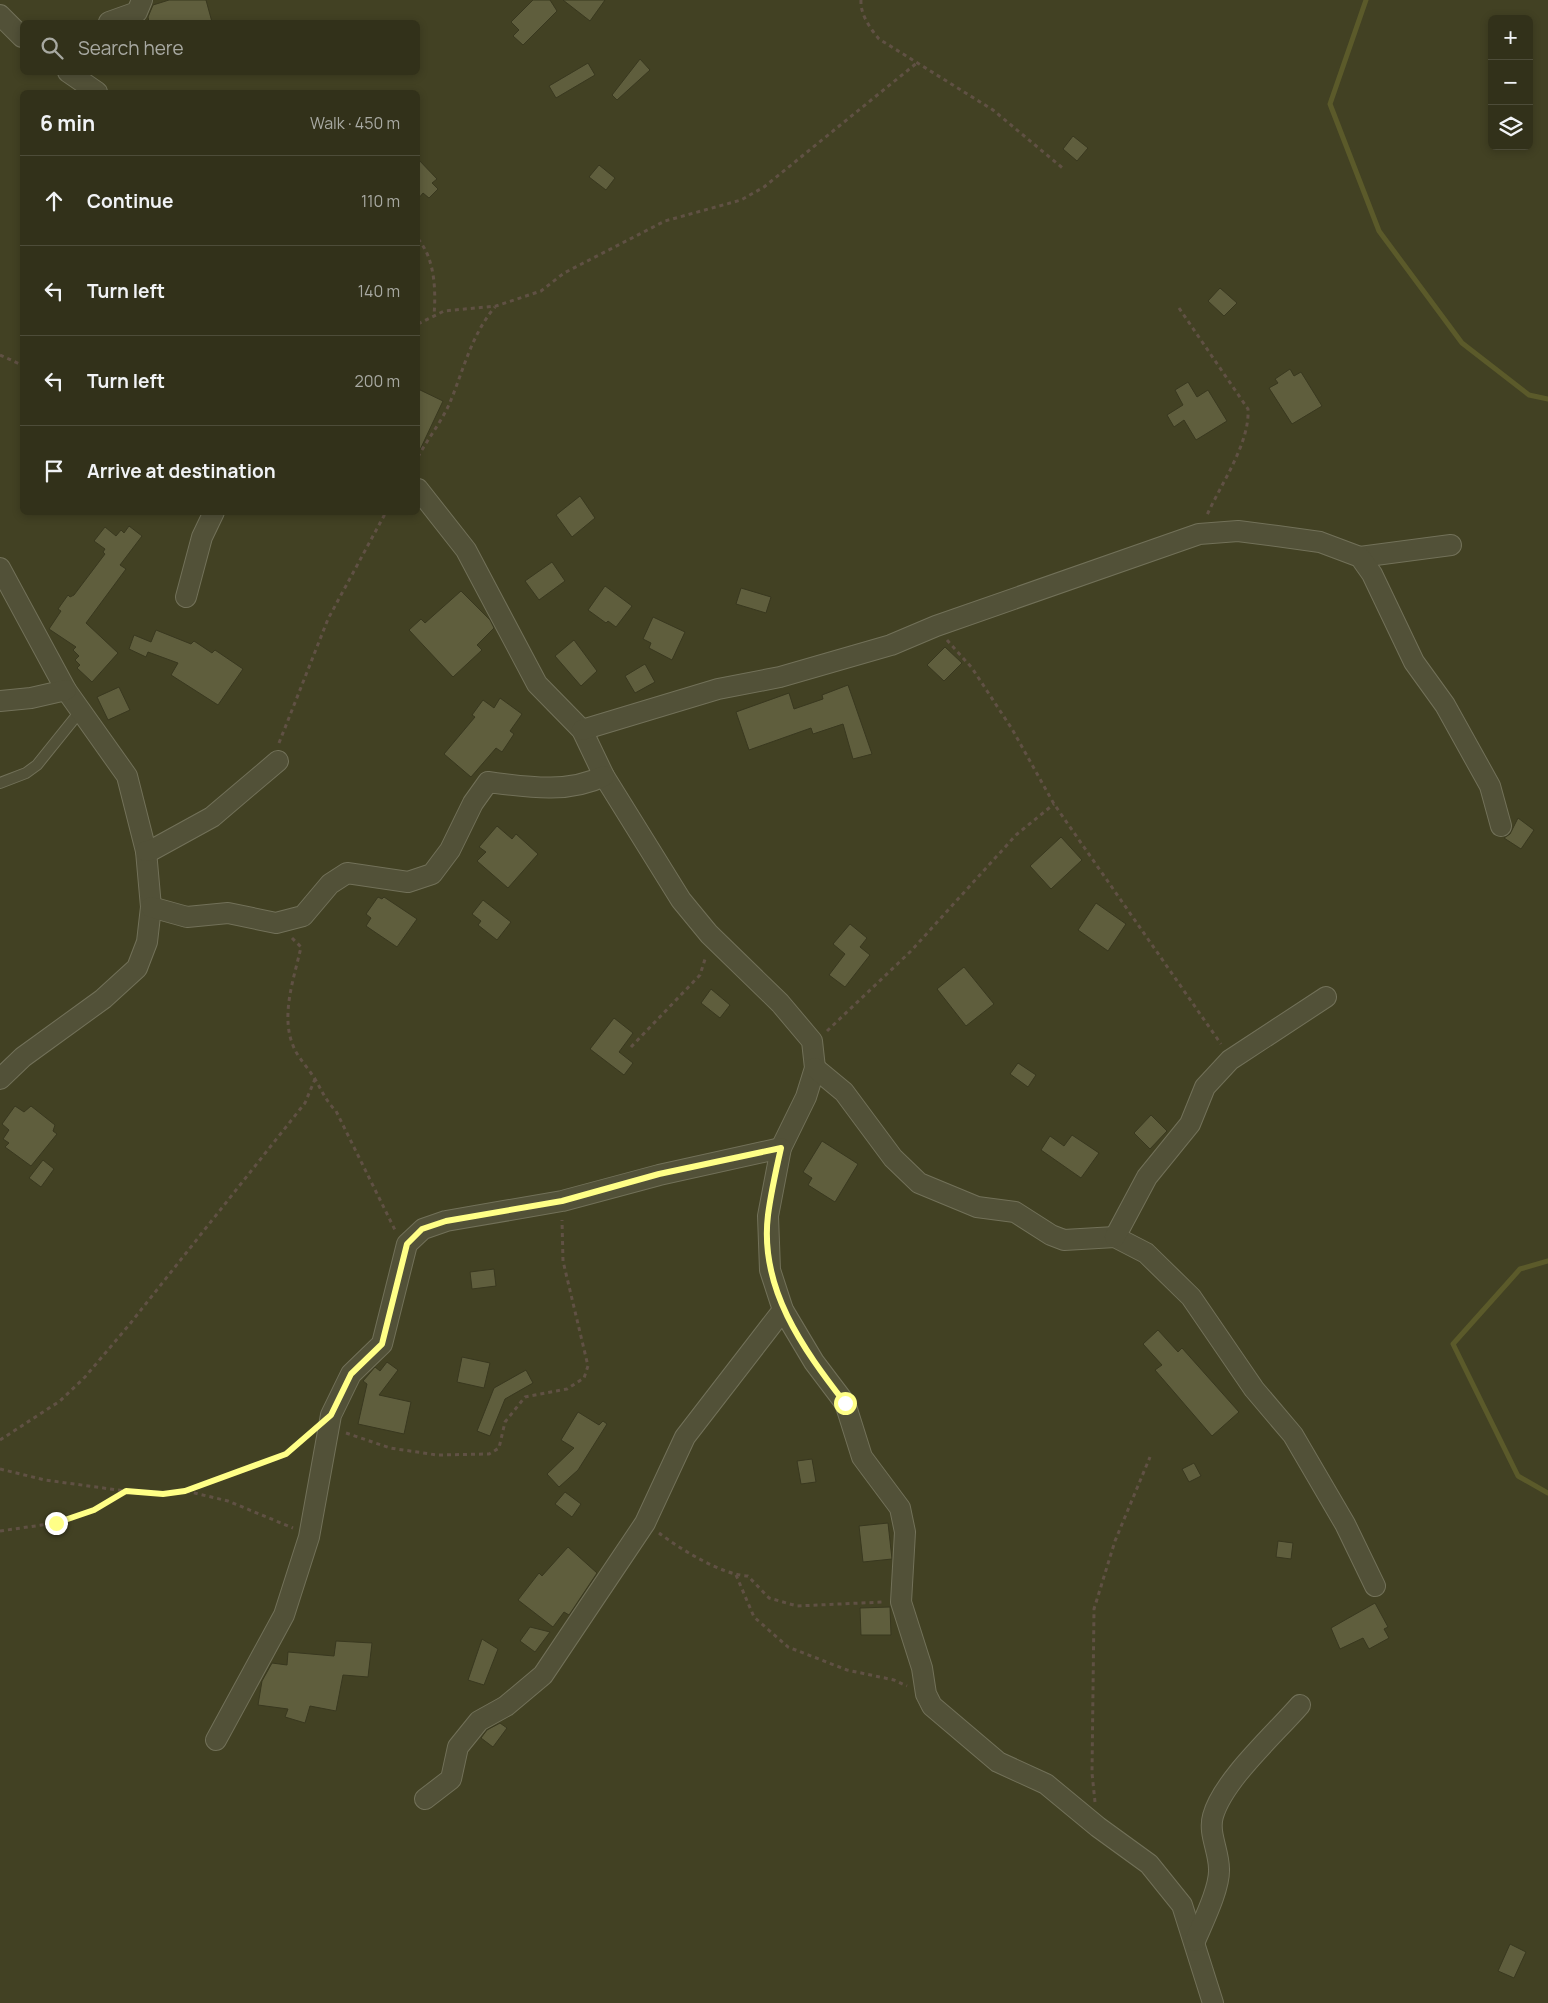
<!DOCTYPE html>
<html lang="en">
<head>
<meta charset="utf-8">
<style>
  :root { --surface:#32311a; --page:#3a3923; --text:#f1f3f6; --muted:#a8a9a2; --line:#4d4c39 }
  body { margin:0; font-family:Manrope,sans-serif; background:var(--page); color:var(--text) }
  .controls { position:absolute; right:15px; top:15px; display:grid; overflow:hidden; border-radius:8px; box-shadow:0 2px 8px #0003 }
  .controls button { width:45px; height:45px; display:grid; place-items:center; padding:0; border:0; border-bottom:1px solid var(--line); background:var(--surface); color:var(--text); font:25px sans-serif }
  .stop { position:absolute; width:15px; height:15px; margin:-11px; border:4px solid #ffff87; border-radius:50%; background:#fff }
  .stop.end { background:#ffff87; border-color:#fff; box-shadow:0 1px 5px #0008 }
  .list { margin:0; padding:0; list-style:none }
  h2 { display:flex; justify-content:space-between; align-items:center; height:65px; margin:0; padding:0 20px; font-size:21px }
  h2 small { font-size:16px; font-weight:400; color:var(--muted) }
  .list li { display:grid; grid-template-columns:32px 1fr auto; gap:15px; align-items:center; box-sizing:border-box; height:90px; padding:0 20px; border-top:1px solid var(--line) }
  .list b { display:block; font-size:19px; white-space:nowrap }
  .list em { font-size:16px; font-style:normal; color:var(--muted) }
  .icon { flex:none; width:28px; height:28px; fill:none; stroke:currentColor; stroke-width:2; stroke-linecap:round; stroke-linejoin:round }
  .map { position:relative; flex:none; width:1548px; height:2003px; overflow:hidden }
  .search { position:absolute; background:var(--surface); box-shadow:0 2px 8px #0003; left:20px; top:20px; width:400px; height:55px; display:flex; align-items:center; gap:12px; box-sizing:border-box; padding:0 18px; border-radius:8px; color:var(--muted); font-size:19px }
  .panel { position:absolute; background:var(--surface); box-shadow:0 2px 8px #0003; left:20px; top:90px; width:400px; height:425px; border-radius:8px }
  .map>svg:first-child { display:block }
</style>
</head>
<body>
<div class="map">
<svg width="1548" height="2003" viewBox="0 0 1548 2003">
  <rect width="100%" height="100%" fill="#424123"/>
  <g fill="none" stroke-linecap="round" stroke-linejoin="round">
    <g stroke="#5b5a2a" stroke-width="5">
      <polyline points="1366,0 1330,104 1379,231 1462,343 1529,395 1548,399"/>
      <polyline points="1548,1261 1520,1269 1453,1344 1518,1476 1548,1493"/>
    </g>
  </g>
  <g fill="#5f5e3d" stroke="#39381f">
    <polygon points="169,0 206,0 212,22 149,22 148,17 153,5"/>
    <polygon points="533,0 550,0 557,11 523,45 513,36 519,30 511,22"/>
    <polygon points="563,0 605,0 590,21"/>
    <polygon points="640,59 650,70 617,100 612,95"/>
    <polygon points="588,63 595,75 556,98 549,86"/>
    <polygon points="1073,136 1088,148 1077,161 1063,149"/>
    <polygon points="418,159 437,179 432,183 438,189 429,198 423,193 418,199"/>
    <polygon points="599,165 615,178 606,190 589,177"/>
    <polygon points="1220,288 1237,303 1224,316 1208,301"/>
    <polygon points="1290,369 1294,376 1301,372 1322,406 1292,424 1269,388 1278,383 1275,379"/>
    <polygon points="1188,382 1197,397 1208,390 1227,421 1196,440 1184,420 1174,427 1167,415 1183,405 1175,390"/>
    <polygon points="418,389 443,401 418,454"/>
    <polygon points="580,496 595,518 572,537 556,515"/>
    <polygon points="129,526 142,536 120,565 126,569 86,623 118,653 92,682 77,668 80,665 75,660 79,656 73,650 76,647 49,629 61,611 58,609 68,595 70,597 74,595 105,554 103,552 105,549 94,541 105,527 116,536 121,530 124,533"/>
    <polygon points="552,562 565,581 539,600 525,581"/>
    <polygon points="605,586 632,606 616,627 608,621 606,623 588,610"/>
    <polygon points="741,588 771,597 766,613 736,604"/>
    <polygon points="461,591 490,620 494,628 477,645 482,650 453,677 409,630 421,619 425,623"/>
    <polygon points="653,617 685,632 672,660 649,648 651,643 643,639"/>
    <polygon points="156,630 191,644 194,641 212,653 215,650 243,669 218,705 171,675 178,663 148,652 146,657 129,649 134,635 151,642"/>
    <polygon points="574,640 597,671 581,686 555,656"/>
    <polygon points="945,647 962,663 944,681 927,665"/>
    <polygon points="645,664 655,682 635,693 625,676"/>
    <polygon points="848,685 872,754 853,759 843,724 813,734 811,728 749,750 736,712 789,693 794,709 823,699 822,695"/>
    <polygon points="119,687 130,710 108,720 97,697"/>
    <polygon points="500,698 522,714 510,731 514,734 502,752 496,748 471,777 444,754 475,717 472,715 483,700 494,708"/>
    <polygon points="1518,818 1534,830 1521,849 1504,838 1510,834"/>
    <polygon points="497,826 512,839 516,834 538,854 508,888 477,861 486,852 479,847"/>
    <polygon points="1061,837 1082,860 1051,889 1030,866"/>
    <polygon points="378,897 382,899 384,897 417,919 397,947 366,926 371,918 366,914"/>
    <polygon points="483,900 511,922 497,940 478,925 481,921 472,914"/>
    <polygon points="1096,903 1126,924 1108,951 1078,930"/>
    <polygon points="850,924 867,938 860,947 870,955 845,987 829,975 845,954 833,944"/>
    <polygon points="964,967 994,1004 966,1026 937,989"/>
    <polygon points="711,989 730,1005 720,1018 701,1003"/>
    <polygon points="614,1018 633,1033 619,1052 633,1063 624,1075 590,1049"/>
    <polygon points="1018,1063 1036,1075 1028,1087 1010,1074"/>
    <polygon points="15,1106 24,1112 31,1106 55,1125 53,1131 57,1134 31,1166 5,1147 9,1143 3,1139 9,1130 2,1124"/>
    <polygon points="1151,1115 1167,1131 1150,1149 1134,1133"/>
    <polygon points="1072,1135 1099,1153 1081,1178 1041,1150 1050,1136 1064,1146"/>
    <polygon points="822,1141 858,1164 835,1202 808,1185 812,1178 803,1172"/>
    <polygon points="43,1160 54,1169 41,1187 29,1178"/>
    <polygon points="494,1269 496,1286 472,1289 470,1272"/>
    <polygon points="1158,1330 1178,1352 1182,1348 1239,1412 1212,1436 1155,1370 1162,1365 1143,1344"/>
    <polygon points="462,1357 490,1363 484,1388 457,1382"/>
    <polygon points="387,1362 398,1370 379,1395 411,1402 404,1434 358,1424 367,1384 363,1381 375,1367 380,1371"/>
    <polygon points="526,1370 533,1383 505,1399 490,1436 477,1431 494,1388"/>
    <polygon points="578,1412 599,1425 603,1421 607,1424 578,1470 559,1487 547,1474 574,1448 561,1440"/>
    <polygon points="812,1459 816,1482 801,1484 797,1461"/>
    <polygon points="1194,1463 1201,1476 1189,1482 1182,1469"/>
    <polygon points="565,1492 581,1504 572,1517 555,1504"/>
    <polygon points="888,1523 892,1559 863,1562 859,1526"/>
    <polygon points="1278,1541 1293,1543 1291,1559 1276,1557"/>
    <polygon points="568,1547 597,1573 569,1615 564,1612 553,1627 518,1600 539,1573 542,1576"/>
    <polygon points="1375,1603 1388,1627 1384,1629 1389,1638 1369,1649 1363,1638 1340,1649 1331,1628"/>
    <polygon points="890,1607 891,1635 861,1635 860,1608"/>
    <polygon points="530,1627 550,1632 535,1652 520,1641"/>
    <polygon points="482,1639 498,1649 484,1685 468,1680"/>
    <polygon points="336,1641 372,1643 368,1677 343,1675 336,1711 310,1706 305,1723 285,1717 288,1709 258,1705 262,1681 272,1663 287,1665 288,1652 334,1656"/>
    <polygon points="500,1723 507,1728 493,1747 481,1738 487,1730"/>
    <polygon points="1510,1944 1526,1952 1514,1978 1498,1971"/>
  </g>
  <g fill="none" stroke-linecap="round" stroke-linejoin="round">
    <defs>
      <polyline id="service" points="0,783 26,773 37,765 82,709"/>
      <g id="minor">
        <polyline points="0,15 22,37"/>
        <polyline points="109,22 137,12 142,0"/>
        <polyline points="68,72 97,92"/>
        <polyline points="418,489 466,550 537,684 582,730 604,776 681,900 709,934 780,1003 812,1041 815,1068 806,1097 781,1148 768,1216 770,1270 783,1310 814,1362 845,1403 862,1457 900,1508 905,1532 901,1602 922,1668 926,1694 932,1706 998,1762 1046,1784 1098,1827 1149,1864 1182,1905 1213,2003"/>
        <polyline points="1360,557 1451,545"/>
        <polyline points="0,568 66,690 127,776 146,851 151,907 147,942 137,968 103,999 23,1057 0,1079"/>
        <polyline points="186,597 202,537 214,512"/>
        <polyline points="0,701 31,698 66,690"/>
        <polyline points="582,730 718,689 780,677 891,645 936,626 1199,534 1238,531 1277,536 1320,542 1360,557 1372,574 1414,662 1445,705 1490,786 1501,826"/>
        <polyline points="146,851 152,850 212,817 278,761"/>
        <path d="M151,907l36,10 41,-4 48,10 27,-7 27,-32 17,-11 61,9 24,-8 18,-24 23,-47 15,-21c39,5 79,12 116,-6"/>
        <polyline points="815,1068 844,1092 893,1158 919,1183 977,1207 1015,1212 1051,1235 1064,1240 1115,1237 1146,1253 1191,1297 1254,1389 1293,1435 1345,1524 1375,1586"/>
        <polyline points="1115,1237 1147,1177 1190,1124 1205,1087 1230,1060 1326,997"/>
        <polyline points="216,1740 284,1615 309,1537 331,1415 351,1374 382,1344 407,1244 423,1229 446,1221 562,1201 659,1175 781,1148"/>
        <polyline points="425,1799 451,1779 458,1747 479,1721 506,1706 543,1675 645,1523 685,1437 783,1310"/>
        <path d="M1195,1941c8,-19 25,-53 24,-72 0,-18 -11,-36 -6,-53 10,-36 62,-82 87,-111"/>
      </g>
    </defs>
    <use href="#service" stroke="#727159" stroke-width="12"/>
    <use href="#minor" stroke="#727159" stroke-width="22"/>
    <g stroke="#605144" stroke-width="3" stroke-dasharray="4 4" stroke-linecap="butt">
      <path d="M861,0c-1,14 9,28 18,39l114,71 72,60"/>
      <path d="M418,239c17,20 18,51 16,77"/>
      <path d="M1179,308l69,101c2,34 -27,75 -41,106"/>
      <polyline points="418,324 444,311 496,306 541,291 564,273 665,221 741,200 764,187 918,62"/>
      <polyline points="0,355 22,365"/>
      <path d="M418,457c10,-19 25,-37 33,-57 13,-32 21,-66 44,-93"/>
      <polyline points="947,640 972,668 1012,729 1054,804 1221,1044"/>
      <polyline points="279,743 328,619 386,512"/>
      <path d="M292,938l9,9c-7,32 -22,71 -6,103 5,10 14,19 20,29 7,12 11,22 21,32l59,119"/>
      <polyline points="827,1031 911,951 1016,835 1054,804"/>
      <polyline points="631,1047 700,975 706,956"/>
      <polyline points="346,1433 390,1448 437,1455 489,1454 499,1448 505,1422 525,1397 567,1389 584,1378 588,1366 563,1261 562,1220"/>
      <polyline points="0,1440 60,1401 85,1377 129,1325 305,1103 315,1079"/>
      <polyline points="0,1469 45,1480 125,1491 163,1494 185,1491 286,1454 308,1435"/>
      <polyline points="186,1491 228,1501 293,1528"/>
      <polyline points="0,1531 56,1523 94,1510 125,1492"/>
      <path d="M659,1533c21,16 63,42 89,43l21,22 28,8 86,-4"/>
      <polyline points="736,1575 754,1617 788,1647 847,1670 894,1680 907,1686"/>
      <polyline points="1095,1802 1092,1773 1094,1609 1115,1541 1150,1457"/>
    </g>
    <use href="#service" stroke="#525138" stroke-width="10"/>
    <use href="#minor" stroke="#525138" stroke-width="20"/>
  </g>
  <g fill="none" stroke-linecap="round" stroke-linejoin="round">
    <path stroke="#ffff87" stroke-width="6" d="M56,1523l38,-13 32,-19 37,3 22,-3 101,-37 45,-39 20,-41 31,-30 25,-100 15,-15 24,-8 116,-20 97,-27 122,-26c-5,22 -10,44 -13,67 -9,73 35,134 77,188"/>
  </g>
</svg>
<div class="controls">
<button>+</button>
<button>−</button>
<button><svg class="icon" aria-label="layers" viewBox="0 0 24 24"><path d="M12 4l9 5-9 5-9-5zM3 14l9 5 9-5"/></svg></button>
</div>
<div class="stop" style="left:845px;top:1403px"></div>
<div class="stop end" style="left:56px;top:1523px"></div>
<div class="search"><svg class="icon" aria-label="search" viewBox="0 0 24 24"><circle cx="10" cy="10" r="6"/><path d="M15 15l6 6"/></svg>Search here</div>
<section class="panel">
<h2>6 min<small>Walk · 450 m</small></h2>
<ul class="list">
<li><svg class="icon" aria-label="ahead" viewBox="0 0 24 24"><path d="M12 20V5M6 11l6-6 6 6"/></svg><div><b>Continue</b></div><em>110 m</em></li>
<li><svg class="icon" aria-label="left" viewBox="0 0 24 24"><path d="M17 20v-9H6M10 6l-5 5 5 5"/></svg><div><b>Turn left</b></div><em>140 m</em></li>
<li><svg class="icon" aria-label="left" viewBox="0 0 24 24"><path d="M17 20v-9H6M10 6l-5 5 5 5"/></svg><div><b>Turn left</b></div><em>200 m</em></li>
<li><svg class="icon" aria-label="arrive" viewBox="0 0 24 24"><path d="M6 21V4h12l-3 4 3 4H6"/></svg><div><b>Arrive at destination</b></div></li>
</ul>
</section>
</div>
</body>
</html>
